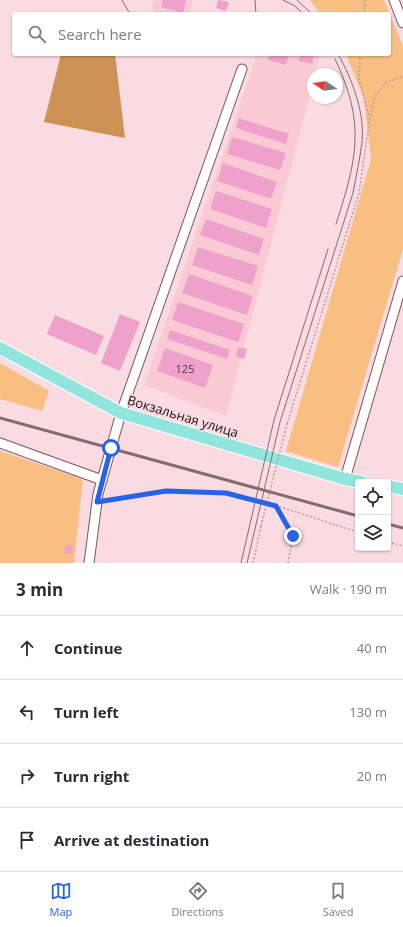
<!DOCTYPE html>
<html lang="en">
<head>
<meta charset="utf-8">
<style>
  :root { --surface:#fff; --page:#f7f7f7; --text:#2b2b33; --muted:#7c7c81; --line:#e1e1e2; --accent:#2563eb }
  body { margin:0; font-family:"Open Sans",sans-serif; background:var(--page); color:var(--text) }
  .controls { position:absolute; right:12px; bottom:12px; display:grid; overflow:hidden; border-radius:4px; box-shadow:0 1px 3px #0004 }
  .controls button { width:36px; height:36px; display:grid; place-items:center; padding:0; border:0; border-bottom:1px solid var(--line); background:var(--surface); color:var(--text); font:20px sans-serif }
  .compass { position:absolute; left:307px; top:68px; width:36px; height:36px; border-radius:50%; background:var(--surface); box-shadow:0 1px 3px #0004; rotate:283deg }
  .stop { position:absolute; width:12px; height:12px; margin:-9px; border:3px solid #2563eb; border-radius:50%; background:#fff }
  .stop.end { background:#2563eb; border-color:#fff; box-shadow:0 1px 4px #0008 }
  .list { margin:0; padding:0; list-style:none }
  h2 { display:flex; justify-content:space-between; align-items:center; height:52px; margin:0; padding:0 16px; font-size:17px }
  h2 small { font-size:13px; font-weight:400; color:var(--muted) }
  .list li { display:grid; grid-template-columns:26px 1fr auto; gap:12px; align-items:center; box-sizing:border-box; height:64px; padding:0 16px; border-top:1px solid var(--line) }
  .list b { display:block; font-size:15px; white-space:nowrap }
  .list em { font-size:13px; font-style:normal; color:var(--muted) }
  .icon { flex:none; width:22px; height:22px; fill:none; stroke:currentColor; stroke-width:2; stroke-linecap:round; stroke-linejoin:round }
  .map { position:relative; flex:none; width:403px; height:563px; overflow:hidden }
  .search { position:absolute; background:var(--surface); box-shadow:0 1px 3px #0004; left:12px; right:12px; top:12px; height:44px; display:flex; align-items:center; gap:10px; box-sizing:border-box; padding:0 14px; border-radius:4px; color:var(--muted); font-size:15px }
  .sheet { height:308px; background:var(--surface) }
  nav { display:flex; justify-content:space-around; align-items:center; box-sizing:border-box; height:56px; border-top:1px solid var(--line); background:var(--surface); font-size:11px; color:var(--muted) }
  nav a { display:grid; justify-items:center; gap:2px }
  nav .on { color:var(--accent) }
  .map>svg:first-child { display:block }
</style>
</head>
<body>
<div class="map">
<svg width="403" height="563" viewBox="0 0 403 563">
  <rect width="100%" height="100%" fill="#fadbe1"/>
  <g fill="#f9cad3">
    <polygon points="154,0 193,0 189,14 158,14 154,13 152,7"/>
    <polygon points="257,54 320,54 315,74 313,74 313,83 226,416 144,385"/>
  </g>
  <g fill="#f9be81">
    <polygon points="310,0 384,0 403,46 403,249 338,467 286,451 371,159 364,99 346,54 389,54 389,14 320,14"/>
    <polygon points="0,363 49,391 42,411 0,399"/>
    <polygon points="0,451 83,479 74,563 0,563"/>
  </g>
  <polygon fill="#cc9255" points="61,54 115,54 125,138 44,122"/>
  <g fill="#eea1ca">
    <polygon points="163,0 186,0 183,13 161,7"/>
    <polygon points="218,0 229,2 226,11 216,8"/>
    <polygon points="270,54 289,54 286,65 268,60"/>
    <polygon points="300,54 314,54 312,64 299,61"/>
    <polygon points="239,118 289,134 286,144 236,128"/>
    <polygon points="232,137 286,153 280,170 227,154"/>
    <polygon points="223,163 277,182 271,199 217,181"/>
    <polygon points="216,191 272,209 266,228 210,209"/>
    <polygon points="206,219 264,239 259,255 200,235"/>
    <polygon points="198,247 258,266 252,285 192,265"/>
    <polygon points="189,274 253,296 247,315 182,293"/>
    <polygon points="178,302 244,324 238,342 172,320"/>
    <polygon points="120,314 140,322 120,371 101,363"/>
    <polygon points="55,315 104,336 96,355 47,334"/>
    <polygon points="170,330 230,350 227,359 167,339"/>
    <polygon points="238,347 247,349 244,359 236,357"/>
    <polygon points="165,348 213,365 205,388 157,371"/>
    <polygon points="71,545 73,553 65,554 64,546"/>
  </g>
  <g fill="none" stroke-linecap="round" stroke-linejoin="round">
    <defs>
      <g id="minor">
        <polyline points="394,0 403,23"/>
        <polyline points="0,443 102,480"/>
        <polyline points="345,479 403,281"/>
        <polyline points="89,563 98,494 121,413 242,69"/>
      </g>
      <g id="major">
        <polyline points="0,348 121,413 345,479 362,482"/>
        <polyline points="388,486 403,489"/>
      </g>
    </defs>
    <use href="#minor" stroke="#7d535b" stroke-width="11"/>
    <use href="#major" stroke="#fff" stroke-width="14"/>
    <g stroke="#b79ca2" stroke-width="1.5" stroke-dasharray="2 2" stroke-linecap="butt">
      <polyline points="364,14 365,0"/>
      <polyline points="360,54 359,80 369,116"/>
      <polyline points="287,424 359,193 370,118 375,97 386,83 403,76"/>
      <path d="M106,501c20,-4 41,-9 60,-10 67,-5 130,22 192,41"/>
      <polyline points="276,506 293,536 288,563"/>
      <polyline points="388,542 403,546"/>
      <polyline points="253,563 261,526"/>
    </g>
    <use href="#minor" stroke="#fff" stroke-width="9"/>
    <use href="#major" stroke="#91e5dd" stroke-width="12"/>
    <g stroke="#836c71" stroke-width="1">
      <polyline points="122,0 130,14"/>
      <polyline points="255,0 256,14"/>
      <polyline points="283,0 295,6 303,14"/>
      <polyline points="297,0 312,14"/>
      <path d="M335,59c31,64 22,100 1,165"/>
      <polyline points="241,563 274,420 328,249"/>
      <path d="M247,563l33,-141 73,-229c3,-17 7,-34 9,-51 3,-30 -10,-63 -24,-88"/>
    </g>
    <g stroke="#836c71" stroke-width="3">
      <polyline points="0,418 358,516"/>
      <polyline points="388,524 403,528"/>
    </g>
    <polyline stroke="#b79ca2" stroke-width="1.5" stroke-dasharray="2 2" stroke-linecap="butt" points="261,526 287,424"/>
  </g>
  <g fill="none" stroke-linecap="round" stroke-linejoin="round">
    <polyline stroke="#2563eb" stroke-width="5" points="111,448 97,502 166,491 226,493 276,506 293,536"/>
  </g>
  <g text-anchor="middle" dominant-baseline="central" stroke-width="3" stroke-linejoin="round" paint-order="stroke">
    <g font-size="11" fill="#543442">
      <text x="185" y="368">125</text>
    </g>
    <g font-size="13" fill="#211014" stroke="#fadbe1">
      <text transform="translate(183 416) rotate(17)">Вокзальная улица</text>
    </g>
  </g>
</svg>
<div class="controls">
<button><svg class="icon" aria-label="locate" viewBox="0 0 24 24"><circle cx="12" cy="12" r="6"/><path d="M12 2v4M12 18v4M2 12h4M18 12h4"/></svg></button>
<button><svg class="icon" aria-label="layers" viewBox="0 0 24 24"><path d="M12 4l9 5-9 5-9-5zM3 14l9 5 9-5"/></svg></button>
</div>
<svg class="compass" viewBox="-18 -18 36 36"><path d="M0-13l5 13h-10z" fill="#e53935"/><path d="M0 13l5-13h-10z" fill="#7c7c81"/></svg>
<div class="stop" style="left:111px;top:448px"></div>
<div class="stop end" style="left:293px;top:536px"></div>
<div class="search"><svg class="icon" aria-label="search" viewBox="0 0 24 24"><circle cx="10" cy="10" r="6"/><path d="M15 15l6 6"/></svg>Search here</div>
</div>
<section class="sheet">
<h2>3 min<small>Walk · 190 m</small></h2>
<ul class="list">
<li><svg class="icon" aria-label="ahead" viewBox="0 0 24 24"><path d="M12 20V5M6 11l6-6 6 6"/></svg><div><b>Continue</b></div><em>40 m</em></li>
<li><svg class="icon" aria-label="left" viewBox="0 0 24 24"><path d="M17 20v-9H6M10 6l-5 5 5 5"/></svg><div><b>Turn left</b></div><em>130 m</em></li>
<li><svg class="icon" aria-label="right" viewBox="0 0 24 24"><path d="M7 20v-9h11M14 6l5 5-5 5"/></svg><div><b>Turn right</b></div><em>20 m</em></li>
<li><svg class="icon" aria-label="arrive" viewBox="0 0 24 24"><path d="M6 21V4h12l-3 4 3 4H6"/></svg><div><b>Arrive at destination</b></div></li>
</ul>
</section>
<nav>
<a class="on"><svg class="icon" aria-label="map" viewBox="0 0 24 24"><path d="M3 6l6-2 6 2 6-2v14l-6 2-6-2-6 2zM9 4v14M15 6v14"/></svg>Map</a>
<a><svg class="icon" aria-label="directions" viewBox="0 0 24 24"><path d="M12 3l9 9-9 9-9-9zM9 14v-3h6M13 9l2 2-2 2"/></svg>Directions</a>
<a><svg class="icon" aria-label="saved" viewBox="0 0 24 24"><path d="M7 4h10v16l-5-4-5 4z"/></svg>Saved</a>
</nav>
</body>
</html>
